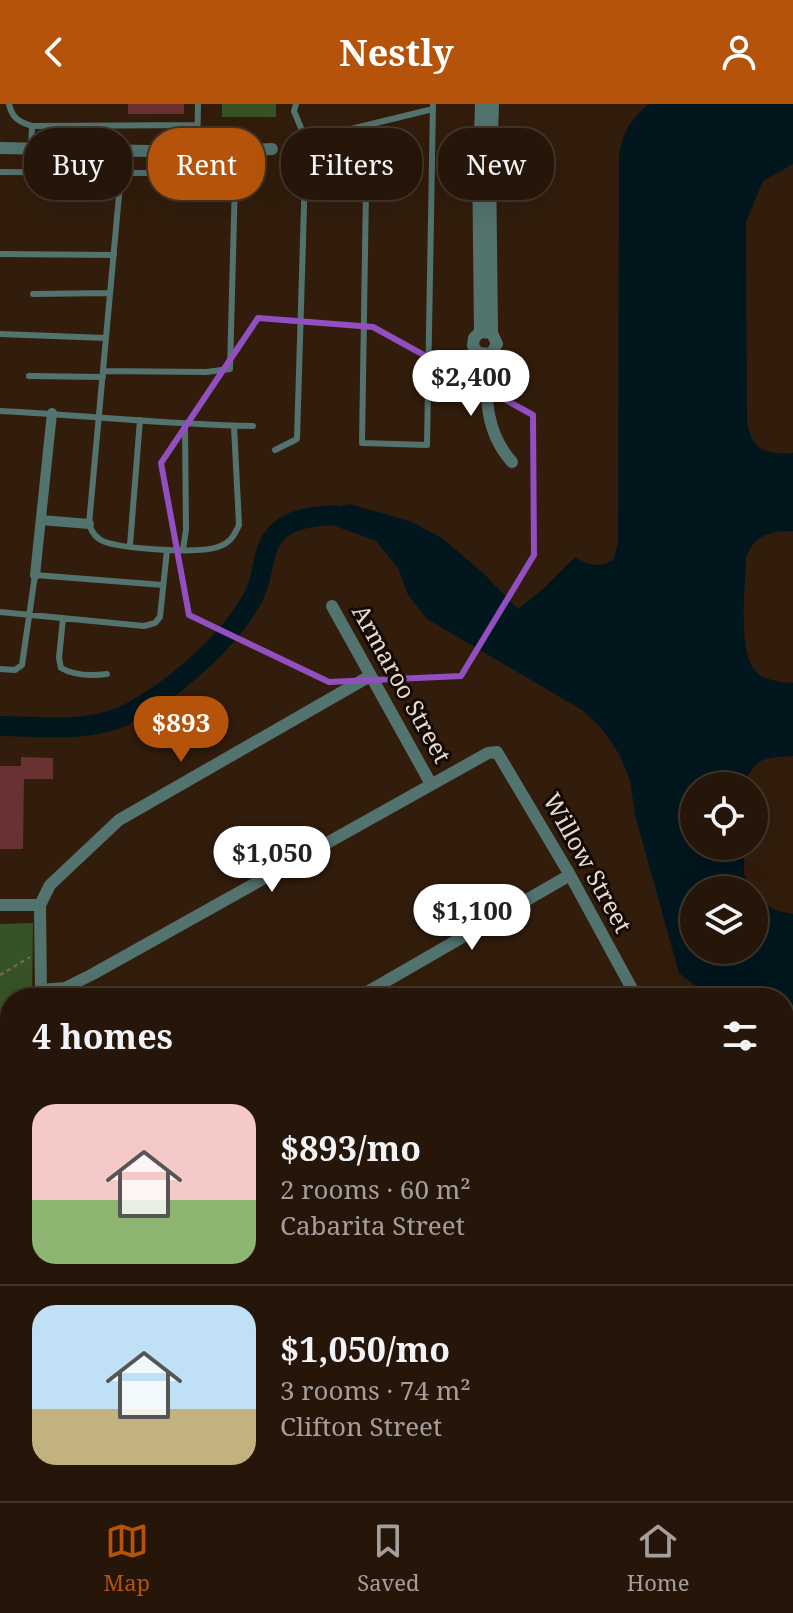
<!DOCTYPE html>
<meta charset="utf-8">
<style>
body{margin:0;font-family:"Noto Serif",serif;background:#2e1f12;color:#f1f3f6;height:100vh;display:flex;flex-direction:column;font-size:30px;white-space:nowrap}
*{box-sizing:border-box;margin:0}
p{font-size:26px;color:#a49f9c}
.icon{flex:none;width:44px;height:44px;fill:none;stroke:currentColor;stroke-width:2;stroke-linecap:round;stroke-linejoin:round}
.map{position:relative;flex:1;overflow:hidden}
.panel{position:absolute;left:0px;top:884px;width:794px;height:514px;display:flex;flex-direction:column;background:#261609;border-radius:32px 32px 0 0;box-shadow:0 8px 32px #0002,0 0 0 2px #42352a}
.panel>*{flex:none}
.guide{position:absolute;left:24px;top:24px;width:746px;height:72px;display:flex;gap:16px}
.controls{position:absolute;left:680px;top:668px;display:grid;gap:16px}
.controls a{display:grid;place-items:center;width:88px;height:88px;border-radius:50%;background:#261609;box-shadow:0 8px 32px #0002,0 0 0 2px #42352a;font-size:40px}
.price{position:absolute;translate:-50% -68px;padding:0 18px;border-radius:28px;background:#fff;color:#222;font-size:26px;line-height:52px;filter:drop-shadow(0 2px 4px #0008)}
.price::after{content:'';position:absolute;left:50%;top:48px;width:24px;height:18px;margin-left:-12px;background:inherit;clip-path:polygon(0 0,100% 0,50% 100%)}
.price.selected{background:#b45309;color:#fff}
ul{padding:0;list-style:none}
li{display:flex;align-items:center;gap:24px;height:200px;padding:0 32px}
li+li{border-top:2px solid #42352a}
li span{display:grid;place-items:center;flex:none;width:224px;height:160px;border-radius:24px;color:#555}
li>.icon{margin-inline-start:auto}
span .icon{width:96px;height:96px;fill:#fffc;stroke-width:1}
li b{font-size:34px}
h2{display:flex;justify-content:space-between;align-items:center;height:96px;padding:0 32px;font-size:34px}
.tag{padding:0 28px;border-radius:32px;background:#261609;box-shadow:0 8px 32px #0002,0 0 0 2px #42352a;font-size:28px;line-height:72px}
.tag.selected{background:#b45309;color:#fff}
header{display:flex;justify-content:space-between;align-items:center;height:104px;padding:0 32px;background:#b45309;color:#fff;font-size:36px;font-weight:700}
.dock{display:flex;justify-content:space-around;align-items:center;height:112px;border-top:2px solid #42352a;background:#261609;font-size:22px;color:#a49f9c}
.dock a{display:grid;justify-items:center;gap:4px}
.dock .selected{color:#b45309}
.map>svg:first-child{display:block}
.green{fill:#375325}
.water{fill:#02161e}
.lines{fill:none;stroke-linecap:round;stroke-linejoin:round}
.river{stroke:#02161e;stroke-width:20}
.building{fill:#693132}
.path{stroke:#7d6b5c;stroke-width:2;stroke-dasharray:4 4;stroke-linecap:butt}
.service{stroke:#53736f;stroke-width:6}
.pedestrian{stroke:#53736f;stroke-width:10}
.minor{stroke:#53736f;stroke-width:12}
.secondary{stroke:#6da19b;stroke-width:16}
.trunk{stroke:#8ad4cc;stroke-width:22}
.marked{fill:none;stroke:#914fc2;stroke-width:6;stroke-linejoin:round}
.labels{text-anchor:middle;stroke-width:6;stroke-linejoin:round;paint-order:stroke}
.street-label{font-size:24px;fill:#e8d9ce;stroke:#130a04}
</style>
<header><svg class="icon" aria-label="back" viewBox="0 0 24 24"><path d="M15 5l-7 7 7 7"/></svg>Nestly<svg class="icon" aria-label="person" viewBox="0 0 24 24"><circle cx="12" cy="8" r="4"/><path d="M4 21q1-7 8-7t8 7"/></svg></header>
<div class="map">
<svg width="793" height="1397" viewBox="0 0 793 1397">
<rect width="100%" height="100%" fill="#321d0c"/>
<path class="green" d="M222 0H276V13H222Z
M33 819 32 894H10V1206L0 1144V820Z"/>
<path class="water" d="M649 0H793V60L763 77 746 118 747 318C752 347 766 350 793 349V427C770 427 754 431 746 454 746 482 735 556 761 572 770 577 783 578 793 579V652C764 654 755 653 743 682H694V742H744V770L749 786H694V846H754V795L778 807 793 810V919H784V894C737 894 717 901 679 869L635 711 630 676 619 650 602 625 582 606 427 515 408 491 398 464 376 437 308 412 349 400 410 417 442 434 483 469 518 505 543 485 575 453C590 462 598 464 613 456L618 440 619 51C623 27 630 16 649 0Z
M793 1210V1397H710L712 1388H784V1219Z"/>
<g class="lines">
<path class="river" d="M0 622C39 622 79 628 116 615 162 598 240 530 257 484 264 467 262 448 274 432 288 414 315 412 335 411"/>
</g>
<path class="building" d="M128 0H184V10H128Z
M21 653 53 654V675H24L23 745H0V662H21Z
M476 1388H622V1397H475Z"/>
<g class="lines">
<path class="path" d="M0 871 30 853
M0 973 10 989
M0 1122 10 1163"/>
<path class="service" d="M9 0C12 14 19 18 32 22L197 21
M296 0 294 7 306 36 433 5
M367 21 362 339 427 341 433 0
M31 45 32 22
M197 48 198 0
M0 68 121 69
M0 150 114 151
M33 190 110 189
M0 230 106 234
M103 267 206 268 230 265 235 75 227 69H121L89 420C92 429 96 435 105 438 127 445 197 450 218 443 230 439 234 432 239 421L234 322
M29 272 103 273
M0 307C85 311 169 321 253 322
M275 346 297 335 306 36
M130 441 140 316
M183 445 186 426 185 322
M0 508 144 522 155 519 160 513 167 446
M63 514 59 554 61 564C75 572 91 572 107 570
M0 565 15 566 22 561 35 471 163 481"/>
<path class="pedestrian" d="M41 416 89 420
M35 471 52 309"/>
<path class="minor" d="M480 29 481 0
M492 30 480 29 474 35 473 43 478 50 490 52 496 46 497 37 492 30 493 0
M0 44 197 48 272 45
M478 50 480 228
M490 52 492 229 497 240 491 250 478 249 473 242 474 234 480 228 492 229
M486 251C486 290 484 327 512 358
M332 502 431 680
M0 801H40
M41 886 65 884 93 870 488 649 497 648 570 771 637 894
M41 891 40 801 50 781 119 716 370 572
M357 894 570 771
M664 894 668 892 676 894
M784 969 793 962
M784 1054 793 1065
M693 1388V1397
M459 1397V1388"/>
<path class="secondary" d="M784 1122 793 1115
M316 1397 332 1388"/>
<path class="trunk" d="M0 1195 10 1247
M0 1293 10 1360
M13 1388 14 1397
M30 1388 31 1397"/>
</g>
<path class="marked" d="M258 214 373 223 533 311 534 451 461 572 329 578 189 511 161 359Z"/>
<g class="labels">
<g class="street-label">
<text transform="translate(401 580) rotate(61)" y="8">Armaroo Street</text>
<text transform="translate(587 759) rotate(61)" y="8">Willow Street</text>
</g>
</g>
</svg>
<div class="controls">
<a><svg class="icon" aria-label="locate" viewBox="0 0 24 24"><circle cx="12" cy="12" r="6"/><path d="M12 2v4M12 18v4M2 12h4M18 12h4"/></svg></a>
<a><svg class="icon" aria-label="layers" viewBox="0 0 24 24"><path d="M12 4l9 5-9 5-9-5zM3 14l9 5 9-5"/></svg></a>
</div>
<b class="price" style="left:471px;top:314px">$2,400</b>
<b class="price selected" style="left:181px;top:660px">$893</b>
<b class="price" style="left:272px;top:790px">$1,050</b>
<b class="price" style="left:472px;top:848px">$1,100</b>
<div class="guide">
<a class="tag">Buy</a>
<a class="tag selected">Rent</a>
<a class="tag">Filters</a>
<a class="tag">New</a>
</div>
<section class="panel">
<h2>4 homes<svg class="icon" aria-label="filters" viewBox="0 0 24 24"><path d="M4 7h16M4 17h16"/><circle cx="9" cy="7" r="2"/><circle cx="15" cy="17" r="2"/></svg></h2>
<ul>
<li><span style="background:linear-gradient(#f6c9c9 60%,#8fb573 0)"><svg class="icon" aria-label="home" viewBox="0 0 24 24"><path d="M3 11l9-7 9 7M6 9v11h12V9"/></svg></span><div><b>$893/mo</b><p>2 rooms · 60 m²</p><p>Cabarita Street</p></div></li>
<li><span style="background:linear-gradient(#bfe0f5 65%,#c2b280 0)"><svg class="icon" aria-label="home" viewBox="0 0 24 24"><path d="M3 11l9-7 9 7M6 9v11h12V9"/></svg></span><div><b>$1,050/mo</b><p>3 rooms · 74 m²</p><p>Clifton Street</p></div></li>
</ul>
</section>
</div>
<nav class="dock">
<a class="selected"><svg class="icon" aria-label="map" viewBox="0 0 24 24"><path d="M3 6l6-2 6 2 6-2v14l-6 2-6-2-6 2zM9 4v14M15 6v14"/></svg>Map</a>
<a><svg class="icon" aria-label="saved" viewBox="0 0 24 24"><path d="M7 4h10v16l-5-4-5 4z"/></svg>Saved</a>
<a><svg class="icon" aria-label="home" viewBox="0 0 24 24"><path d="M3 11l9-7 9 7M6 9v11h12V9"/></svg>Home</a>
</nav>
